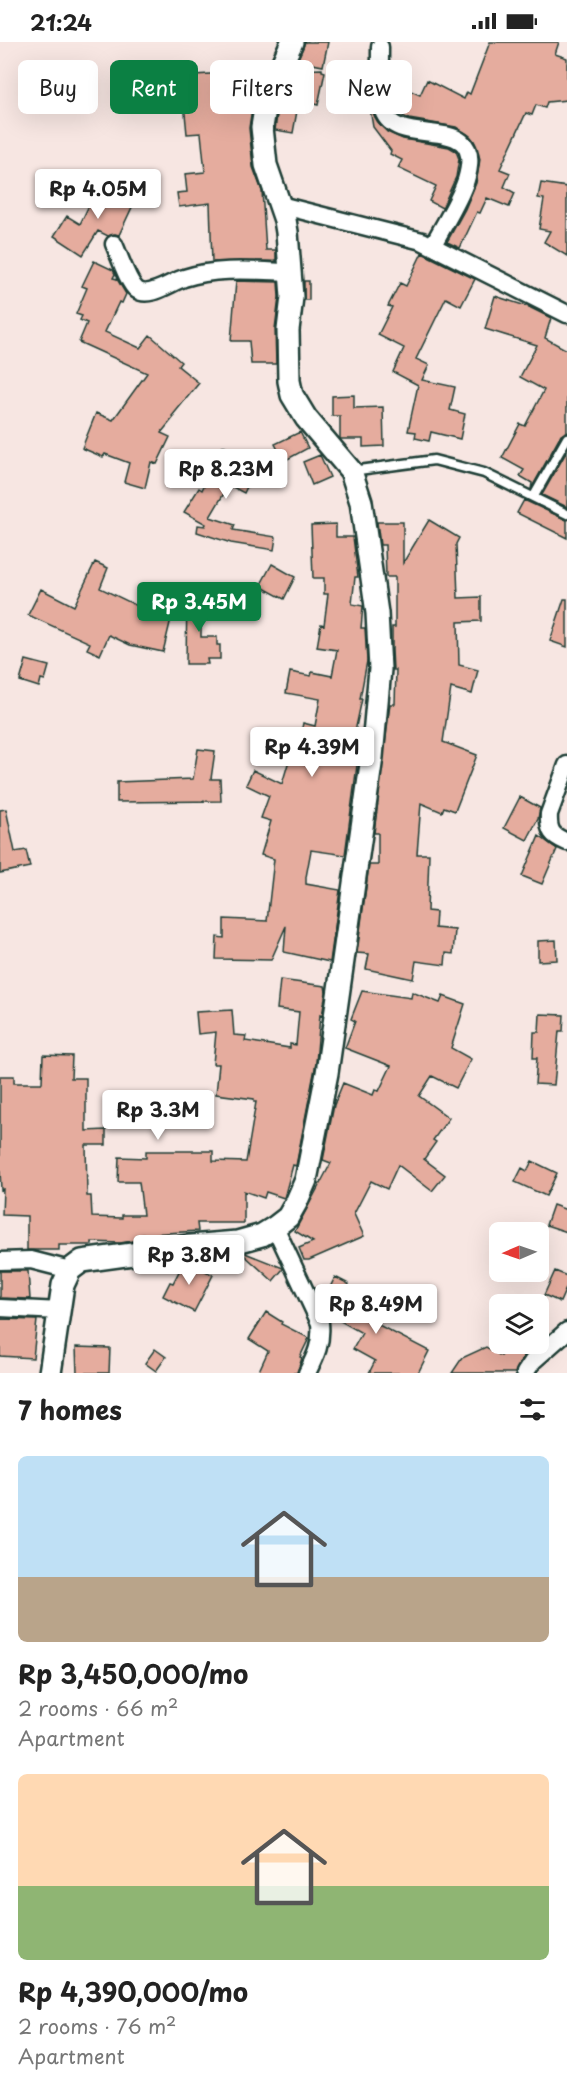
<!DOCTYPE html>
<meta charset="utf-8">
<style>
body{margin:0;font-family:"Playpen Sans",sans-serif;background:#f2f2f2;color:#222;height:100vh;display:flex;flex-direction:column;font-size:22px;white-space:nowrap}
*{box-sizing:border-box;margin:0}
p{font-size:20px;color:#767676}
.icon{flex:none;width:33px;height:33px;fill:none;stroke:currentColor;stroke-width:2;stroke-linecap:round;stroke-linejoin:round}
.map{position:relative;height:1331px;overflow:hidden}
.details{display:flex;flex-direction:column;background:#fff;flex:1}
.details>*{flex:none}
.guide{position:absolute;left:18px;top:18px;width:531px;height:54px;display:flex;gap:12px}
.needle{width:39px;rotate:268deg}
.tools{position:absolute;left:489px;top:1180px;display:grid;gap:12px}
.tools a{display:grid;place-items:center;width:60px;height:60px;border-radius:9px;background:#fff;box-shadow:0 6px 24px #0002;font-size:30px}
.price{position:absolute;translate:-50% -51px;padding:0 14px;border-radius:6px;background:#fff;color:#222;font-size:20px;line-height:39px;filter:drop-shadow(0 2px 3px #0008)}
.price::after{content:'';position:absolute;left:50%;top:36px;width:18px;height:14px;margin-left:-9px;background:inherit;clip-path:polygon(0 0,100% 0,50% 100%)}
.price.selected{background:#0b8043;color:#fff}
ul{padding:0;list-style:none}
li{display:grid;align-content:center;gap:12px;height:318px;padding:0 18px}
li span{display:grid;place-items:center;height:186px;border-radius:9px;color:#555}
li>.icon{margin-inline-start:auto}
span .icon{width:108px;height:108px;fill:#fffc;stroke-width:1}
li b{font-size:26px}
h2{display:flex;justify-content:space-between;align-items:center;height:72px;padding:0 18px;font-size:26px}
.chip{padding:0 21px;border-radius:9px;background:#fff;box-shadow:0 6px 24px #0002;font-size:21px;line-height:54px}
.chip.selected{background:#0b8043;color:#fff}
.status{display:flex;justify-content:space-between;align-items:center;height:42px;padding:0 30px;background:#fff;direction:ltr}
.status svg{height:16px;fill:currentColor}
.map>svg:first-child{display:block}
.building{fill:#e5ac9e;stroke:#1f3d34;stroke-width:1.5}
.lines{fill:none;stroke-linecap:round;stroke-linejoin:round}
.service-casing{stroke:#1f3d34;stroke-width:13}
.minor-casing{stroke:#1f3d34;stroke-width:21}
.tertiary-casing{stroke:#1f3d34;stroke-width:26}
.service{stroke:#fff;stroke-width:8}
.minor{stroke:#fff;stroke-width:16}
.tertiary{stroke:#fff;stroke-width:21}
</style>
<div class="status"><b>21:24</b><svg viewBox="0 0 49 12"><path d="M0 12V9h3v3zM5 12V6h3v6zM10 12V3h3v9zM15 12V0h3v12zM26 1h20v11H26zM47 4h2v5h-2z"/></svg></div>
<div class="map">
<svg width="567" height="1331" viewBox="0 0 567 1331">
<rect width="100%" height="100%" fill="#f7e6e2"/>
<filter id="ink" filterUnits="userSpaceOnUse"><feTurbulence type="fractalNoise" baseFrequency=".0167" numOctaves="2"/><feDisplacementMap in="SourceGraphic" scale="12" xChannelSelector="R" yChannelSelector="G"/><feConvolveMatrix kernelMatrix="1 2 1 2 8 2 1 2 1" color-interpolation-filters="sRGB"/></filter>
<g filter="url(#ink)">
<path class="building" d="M305 0H328L323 24 297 19Z
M490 0H559L555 12 567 16V58L547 60 545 66 536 63 532 73 526 71 500 127 510 131 504 145 515 151 509 165 487 156 480 171 477 170 460 206 447 200 465 167 476 141 480 117 474 99 470 94 456 85 409 77 399 72 392 63 397 62 404 46 420 53 427 38 464 57 467 50 470 52Z
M322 27V29L325 30 318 63 299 58 293 91 275 88 279 59 293 28Z
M265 29 254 53 249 86 253 125 262 149 266 208H276V219L212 220 210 161 179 165 177 151 187 150 185 132 205 130 201 91 187 92 184 61 172 62 159 35Z
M370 67H372L375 75 387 90 403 97 449 105 456 109 459 117 456 135 442 166 429 159 436 144 398 126 402 118 390 112 391 109 373 85Z
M126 141 140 148 119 193 115 192 108 194 98 189 83 213 54 194 67 174 80 182 95 151 116 161Z
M541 141 567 145V214L544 200 550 189 539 187 544 157 538 156Z
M422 211 475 237 461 264 446 256 416 317 429 323 422 338 455 345 450 368 465 372 460 397 431 390 429 399 415 396 416 390 408 389 418 343 393 330 404 306 378 293 392 265 388 264 400 241 406 244Z
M94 219 113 228 115 232 113 236 117 237 126 252 122 261 119 260 105 290 140 306 150 293 181 320 178 324 199 341 172 374 174 375 161 391 170 395 157 422 151 420 145 446 124 440 129 421 105 412 103 415 82 406 96 371 113 378 147 331 79 300 87 281 80 278 82 274 76 272 87 246 82 244Z
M236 239 278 240 279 255 275 287 276 322H251L249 299H231Z
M304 239H309V258H304Z
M495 254 529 265 551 276 545 296 567 308V390L561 393 531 447 532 441 520 434 524 428 502 416 520 382 525 384 544 348 520 335 537 303 485 287Z
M354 353V366L383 365 384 404 363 405V397H340V374H332V354Z
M300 390 308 406 284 419 275 402Z
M223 404 258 422 244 451 229 443 210 475 235 483 233 488 276 495 274 508 231 501 197 490 198 483 205 484 206 482 184 470 199 446 202 448Z
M567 409V465L542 453Z
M320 413 330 435 312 443 303 420Z
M524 458 567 478V496L517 471Z
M429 478 459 496 456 502 458 556 481 555V579L458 580 459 623 478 628 472 652 451 646 443 700 477 713 455 769 444 765 442 770 421 761 417 812H429L427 869 436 870 435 886 455 888 453 912 446 911 445 923 416 919 413 937 366 927 369 912 357 911 369 823H378V791H374L390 662H395L396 628H393L392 608V585H395V535H386L385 503H380L377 480H403V521Z
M336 482V495H353L358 535H355L352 562 363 564 361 586H365L367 619 360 657H362L353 699 360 701 345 813 311 808 306 835V842L340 848 330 920 284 910 286 884 271 918 216 917 217 895 224 896V877L267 879 274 817 261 813 271 779 261 776 269 754 246 743 253 728 282 742 290 715 296 717 303 681 315 684 320 657 286 651 290 630 311 634 312 630 332 634 337 608 317 605 321 582 324 583 328 552H324V536H313L311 483Z
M95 520 108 526 100 546 156 573 160 553 176 556 163 610 130 603 109 593 100 613 87 607 90 601 28 573 41 547 74 564Z
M272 522 295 535 284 557 260 544Z
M187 550H206V567H201V595H217V603H220V617H207L208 622H186Z
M564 557H567V605L550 599Z
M26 618 49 624 45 638 41 637 39 645 20 639Z
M198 707 215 709 211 737H220L221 759 117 760V740L193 737Z
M520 755 540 766 538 777 527 798 504 786Z
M6 767 15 810 26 808 30 825 0 831V768Z
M539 794 557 807 542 842 522 834Z
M556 898 557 918 538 919V899Z
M280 938 325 944 326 950 322 974 320 973 316 1021 296 1124 293 1123 284 1156 266 1150 264 1156 244 1149V1181H197L198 1189 136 1193 145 1197 120 1201 92 1200V1203H59V1208H27V1174L2 1173 3 1147 1 1148 0 1128V1034H14V1041H42L43 1013 72 1014 71 1036H86V1089L106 1088V1103H86L87 1154H91L92 1175 122 1176V1173H143L139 1140H118L119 1115 146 1116V1109H213V1119L246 1120 256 1060H254V1057L216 1052 219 1022H213L216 990 198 992 196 970 232 968 234 993 246 994 245 999 290 1006V1002L296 1003 299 970 277 967Z
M362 949 411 956 412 950 440 961 443 954 465 962 451 1006 471 1017 456 1046 432 1034 419 1054 449 1076 433 1098 436 1100 424 1117 445 1133 432 1149 398 1123 387 1147 371 1139 354 1172 364 1194 309 1218H304L299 1206 313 1200 295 1189 331 1121 323 1118 334 1063 343 1041 373 1053 375 1048 379 1049 391 1024 345 1006 355 979 351 977Z
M540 972 564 973 563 989H559L554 1043 535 1042 537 1016H533L534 990H539Z
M532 1119 557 1131 546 1154 515 1140 522 1126 527 1129Z
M553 1163 567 1168V1190L546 1183Z
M245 1211 283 1226V1227L273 1239 243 1212Z
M185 1218 213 1233 194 1270 163 1254 170 1240 173 1241Z
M0 1229H28L30 1257 0 1256Z
M555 1229 567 1234V1244L560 1260 544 1253Z
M335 1235 349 1242 346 1249 372 1263 365 1276 429 1309 418 1331H369L375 1319 353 1307 362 1291 335 1276 341 1264 325 1256Z
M266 1270 282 1280 281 1282 309 1296 300 1315 302 1316 297 1331H258L268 1309 249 1297Z
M0 1277 37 1278 33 1316 0 1314Z
M512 1302H536L524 1313 515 1331H452L462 1316 486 1305 501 1314Z
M76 1305 110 1306 109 1331H77Z
M155 1307 166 1315 156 1329 145 1321Z"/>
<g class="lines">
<defs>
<path id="service" d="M351 429 434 418 484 431 567 472
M534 454 567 396"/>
<path id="minor" d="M380 5C380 20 379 57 383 69 398 110 488 66 466 138 459 160 444 182 433 203
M280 163 422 199 567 272
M114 202C119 213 128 241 137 248 149 257 171 240 184 236 217 225 256 229 290 230
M567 723 549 772C548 789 552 794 567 800
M275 1185 320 1281C322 1301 316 1313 307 1331
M0 1219 31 1218 70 1228
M0 1266 60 1269
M525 1331 533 1319 567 1289"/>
<path id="tertiary" d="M50 1331 63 1243 70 1228 82 1219 190 1204 237 1200 262 1193 275 1185 288 1175 296 1161 306 1138 327 1031 372 715 380 627 377 571 361 460 351 429 306 376 292 353 289 339 288 288 292 255 287 190 285 178 266 123 262 85 267 55 292 0"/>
</defs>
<use href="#service" class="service-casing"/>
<use href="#minor" class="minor-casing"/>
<use href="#tertiary" class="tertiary-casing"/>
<use href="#service" class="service"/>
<use href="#minor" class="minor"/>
<use href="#tertiary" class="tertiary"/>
</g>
</g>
</svg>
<div class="tools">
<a><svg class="needle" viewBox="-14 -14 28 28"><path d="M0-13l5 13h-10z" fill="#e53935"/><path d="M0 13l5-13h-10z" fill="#767676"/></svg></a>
<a><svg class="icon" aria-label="layers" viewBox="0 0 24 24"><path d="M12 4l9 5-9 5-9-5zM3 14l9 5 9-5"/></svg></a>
</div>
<b class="price" style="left:98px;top:178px">Rp 4.05M</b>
<b class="price" style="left:226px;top:458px">Rp 8.23M</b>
<b class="price selected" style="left:199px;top:591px">Rp 3.45M</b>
<b class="price" style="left:312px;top:736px">Rp 4.39M</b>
<b class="price" style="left:158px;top:1099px">Rp 3.3M</b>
<b class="price" style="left:189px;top:1244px">Rp 3.8M</b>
<b class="price" style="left:376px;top:1293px">Rp 8.49M</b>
<div class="guide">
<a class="chip">Buy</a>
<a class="chip selected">Rent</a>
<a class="chip">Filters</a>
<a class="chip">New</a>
</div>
</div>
<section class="details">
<h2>7 homes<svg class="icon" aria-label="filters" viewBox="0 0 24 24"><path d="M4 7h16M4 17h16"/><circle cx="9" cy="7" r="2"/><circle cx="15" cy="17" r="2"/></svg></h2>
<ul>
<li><span style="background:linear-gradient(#bfe0f5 65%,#b9a48a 0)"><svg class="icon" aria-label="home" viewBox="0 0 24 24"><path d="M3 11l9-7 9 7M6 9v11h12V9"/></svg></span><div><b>Rp 3,450,000/mo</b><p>2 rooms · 66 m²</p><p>Apartment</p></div></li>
<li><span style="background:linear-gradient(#ffd9b3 60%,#8fb573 0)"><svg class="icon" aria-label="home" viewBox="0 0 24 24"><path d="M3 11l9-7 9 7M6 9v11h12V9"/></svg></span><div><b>Rp 4,390,000/mo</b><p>2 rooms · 76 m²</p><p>Apartment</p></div></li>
</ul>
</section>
